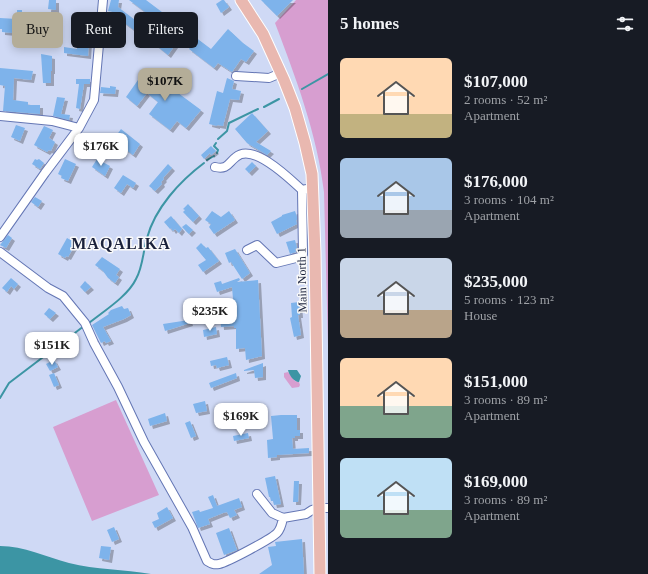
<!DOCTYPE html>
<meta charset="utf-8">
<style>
body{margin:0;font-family:"Times New Roman",serif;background:#20242c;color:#f1f3f6;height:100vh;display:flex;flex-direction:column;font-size:15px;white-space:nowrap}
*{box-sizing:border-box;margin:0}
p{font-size:13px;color:#9ea1a6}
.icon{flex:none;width:22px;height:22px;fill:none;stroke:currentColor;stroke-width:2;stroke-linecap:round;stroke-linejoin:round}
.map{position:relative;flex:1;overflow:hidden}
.sheet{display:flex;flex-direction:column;background:#171b24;width:320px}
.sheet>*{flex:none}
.banner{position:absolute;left:12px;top:12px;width:256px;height:36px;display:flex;gap:8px}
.price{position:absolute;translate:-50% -34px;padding:0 9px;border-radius:8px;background:#fff;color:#222;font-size:13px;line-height:26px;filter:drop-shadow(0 1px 2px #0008)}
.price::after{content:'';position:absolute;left:50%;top:24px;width:12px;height:9px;margin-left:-6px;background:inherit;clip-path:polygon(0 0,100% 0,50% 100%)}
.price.selected{background:#b4ad98;color:#111}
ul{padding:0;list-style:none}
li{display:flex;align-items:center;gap:12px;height:100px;padding:0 12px}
li span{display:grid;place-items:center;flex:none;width:112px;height:80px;border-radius:6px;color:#555}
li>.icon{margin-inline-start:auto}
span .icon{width:48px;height:48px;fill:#fffc;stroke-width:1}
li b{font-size:17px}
h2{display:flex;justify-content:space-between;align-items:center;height:48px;padding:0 12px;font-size:17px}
.tag{padding:0 14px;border-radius:6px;background:#171b24;box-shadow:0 2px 10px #0003;font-size:14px;line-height:36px}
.tag.selected{background:#b4ad98;color:#111}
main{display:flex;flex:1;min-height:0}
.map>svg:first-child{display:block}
.green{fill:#d79ed0}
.water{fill:#3c95a4}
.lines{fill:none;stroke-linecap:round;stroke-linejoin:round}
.stream{stroke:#3c95a4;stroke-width:2}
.building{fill:#7eb3eb;filter:url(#shadow)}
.minor-casing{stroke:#6476b4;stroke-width:10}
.major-casing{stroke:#fff;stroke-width:13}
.minor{stroke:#fff;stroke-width:8}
.major{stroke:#e9b8b0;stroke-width:11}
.labels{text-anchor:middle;stroke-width:3;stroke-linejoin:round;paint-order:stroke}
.street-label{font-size:12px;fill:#1a213b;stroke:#fafafa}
.district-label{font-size:16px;font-weight:bold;letter-spacing:1px;fill:#1a213b;stroke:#fafafa}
</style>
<main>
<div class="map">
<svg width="328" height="574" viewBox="0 0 328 574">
<defs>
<filter id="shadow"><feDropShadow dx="3" dy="3" stdDeviation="0" flood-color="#0004"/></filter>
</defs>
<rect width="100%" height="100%" fill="#cfd9f5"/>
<path class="green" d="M296 0H328V346L324 192C317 134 296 78 275 23Z
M288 372 295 381 299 382 300 385 299 387 292 388 284 377V373Z
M116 400 159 495 92 521 53 427Z"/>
<path class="water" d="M290 370H297L301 376 299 382C294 382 289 375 288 370Z
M0 546C24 546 46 557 69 563 96 570 124 569 151 574H0Z"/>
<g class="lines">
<path class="stream" d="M302 89 328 74
M264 107 279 99
M218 139 227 131 229 123 258 109
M216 143 214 146 218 150 217 153
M207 160 214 156
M89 323C104 311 128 296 136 279 143 267 143 251 147 238 155 208 180 181 204 163
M0 398 9 383 84 326"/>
</g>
<path class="building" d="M49 0H56V10L48 9Z
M111 0H119L118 7 139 23 134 30 115 16 118 13 108 11Z
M129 0H146L211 49 228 29 243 43 254 51 246 62 241 59 232 72 218 63 214 68 189 49 191 46 180 38 168 55 152 42 164 26Z
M222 0H224L229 7 221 13 216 4Z
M261 0H293L277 16Z
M17 10H22V17L26 18 25 34 2 32V29H0V18L17 19Z
M47 20 59 22 57 30 53 29 51 36 44 34Z
M80 20 89 21 88 26H90L88 56 64 53V47L77 49Z
M41 54 52 56V71H51V83H43Z
M0 68 33 71 31 80 14 78 13 100 28 102V105H40V114L3 111 5 86 0 85Z
M151 73 201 110 186 128 177 121 170 130 149 114 158 102 147 93 137 106 126 97 138 80 143 83Z
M227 78 234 81 232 89 241 91 239 100 230 99 223 126 217 125V126L209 124 217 91 223 93Z
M76 79H90V84H84L80 109 76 108 79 84H76Z
M110 86 116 87 115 94 100 93 101 87 110 88Z
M57 97 65 98 61 114 70 115 69 120 53 116Z
M252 113 268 131 256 142 271 151 267 155 247 143 235 129Z
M16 125 25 128 20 141 11 137Z
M44 126 53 130 49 138 55 142 51 151 49 150 47 152 34 145Z
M121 129 140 144 133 155 118 144 110 154 106 150Z
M93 140 103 147 95 157 87 151 90 148 88 146Z
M211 146 216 151 211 155 210 153 204 159 201 155Z
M35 159 37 160 39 159 44 163 40 169 32 164Z
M65 159 76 164 68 181 61 178 62 176 58 174Z
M97 159 110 166 105 176 92 167Z
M252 162 256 166 249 173 245 169Z
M168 164 172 168 163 178 164 179 161 182 162 184 155 191 149 186Z
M123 175 136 183 133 188 127 184 121 193 114 188Z
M35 197 42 201 38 207 31 202Z
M188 204 199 216 193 222 183 212 185 210 183 209Z
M212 211 221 217 229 211 235 220 214 234 209 227 211 224 205 220Z
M295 211 297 217V220H296L297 224 277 234 271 222 282 216V215Z
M171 216 182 229 179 233 175 229 173 231 171 228 170 229 164 222Z
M186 224 193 230 189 234 182 227Z
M8 235 12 238 6 248 0 245Z
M67 238 76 243 68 257 66 256 65 258 58 254Z
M295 240 297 248 295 249 296 252 290 254 286 242Z
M201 243 206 248 208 247 219 261 203 272 198 265 206 260 196 248Z
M235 249 250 273 242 279 231 262 229 263 225 253Z
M102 257 120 269 116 275 119 277 115 283 108 278 103 271 95 265Z
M11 278 18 284 14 289 11 286 7 292 2 288Z
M239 278 240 280 237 282 258 280 262 356 246 360 245 348 236 349V328H234V326L221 327 219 301 233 299 232 287 217 292 214 283 221 281 222 284Z
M85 281 91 287 85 292 80 287Z
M203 302H209L214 316 197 321 193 310 204 306Z
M299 302 300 315H298L301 335 294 337 290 318 292 317 291 303Z
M122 306 124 309 128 308 131 315 124 319 103 327 111 341 106 343 105 341 101 343 92 325 109 314 108 313 111 310Z
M49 308 56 313 50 319 44 314Z
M189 320 190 323 165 331 163 324Z
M216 327 217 334 204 337 203 330Z
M227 357 229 365 217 368 216 365 211 366 210 361Z
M54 360 58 367 50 371 46 364Z
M263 363V377L255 378 254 370 244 371V370Z
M54 373 59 385 54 387 49 375Z
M236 373 237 378 211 388 209 383Z
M205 401 207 411 196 413 193 404Z
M165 413 167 421 150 426 148 419Z
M281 415H297V430H300V436H295V438H292L293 449 309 448V453L277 455V457L268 458 267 440 273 439 271 416Z
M190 421 196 436 191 438 185 423Z
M248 433 249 438 234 441 233 436Z
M275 476 281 504 274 505 273 501H271L270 497H269L265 478Z
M294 481H299L298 502H293Z
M213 495 217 506 239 498 242 507 234 510 237 515 230 518 227 512 223 513 208 519 210 524 198 528 192 512 199 510 200 512 213 508 208 497Z
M167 507 173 518 155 528 152 522 159 519 157 513Z
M114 527 119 539 112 542 107 530Z
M229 528 237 550 224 555 216 533Z
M302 539 304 574H259L272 565 268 547 276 546 275 542Z
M101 546 111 547 109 560 99 558Z"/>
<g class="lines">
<defs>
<path id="minor" d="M236 76 269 78 281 73
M0 116 52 121 79 128 45 173 0 237
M79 128 94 100 103 0
M215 167C228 170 228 163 236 157 253 142 290 179 302 190L307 189
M247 250 257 245 276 263 300 257 303 254 302 190
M0 252 48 288 63 296 85 323 94 343 118 387 144 442 192 527 207 561C212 564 214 565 219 564 228 562 271 539 277 533 281 529 282 523 283 518L306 514 312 510 318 508H328
M257 494 272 513 283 518"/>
<path id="major" d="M241 0 263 34 284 80 295 108 305 143 312 174 315 253 320 574"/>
</defs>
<use href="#minor" class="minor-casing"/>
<use href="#major" class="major-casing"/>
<use href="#minor" class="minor"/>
<use href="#major" class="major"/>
</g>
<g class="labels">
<g class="street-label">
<text transform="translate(302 280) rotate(-91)" y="4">Main North 1</text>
</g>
<g class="district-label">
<text x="121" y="249">MAQALIKA</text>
</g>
</g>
</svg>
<b class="price selected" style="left:165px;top:102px">$107K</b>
<b class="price" style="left:101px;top:167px">$176K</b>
<b class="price" style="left:210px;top:332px">$235K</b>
<b class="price" style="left:52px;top:366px">$151K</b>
<b class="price" style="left:241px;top:437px">$169K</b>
<div class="banner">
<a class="tag selected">Buy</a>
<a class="tag">Rent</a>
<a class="tag">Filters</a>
</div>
</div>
<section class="sheet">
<h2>5 homes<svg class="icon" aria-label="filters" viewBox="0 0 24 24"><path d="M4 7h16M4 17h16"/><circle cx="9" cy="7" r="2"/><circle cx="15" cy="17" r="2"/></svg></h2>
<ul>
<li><span style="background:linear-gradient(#ffd9b3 70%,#c2b280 0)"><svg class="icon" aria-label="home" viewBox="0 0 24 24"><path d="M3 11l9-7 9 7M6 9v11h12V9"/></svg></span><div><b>$107,000</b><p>2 rooms · 52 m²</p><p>Apartment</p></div></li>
<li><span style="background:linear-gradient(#a9c7e8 65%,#9aa5b1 0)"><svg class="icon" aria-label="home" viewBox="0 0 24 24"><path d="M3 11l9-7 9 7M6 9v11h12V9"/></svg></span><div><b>$176,000</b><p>3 rooms · 104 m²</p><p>Apartment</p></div></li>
<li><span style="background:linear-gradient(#c9d6e8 65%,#b9a48a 0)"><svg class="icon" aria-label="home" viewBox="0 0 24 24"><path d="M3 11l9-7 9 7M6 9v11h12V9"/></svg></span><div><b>$235,000</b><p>5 rooms · 123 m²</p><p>House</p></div></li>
<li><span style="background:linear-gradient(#ffd9b3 60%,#7fa58c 0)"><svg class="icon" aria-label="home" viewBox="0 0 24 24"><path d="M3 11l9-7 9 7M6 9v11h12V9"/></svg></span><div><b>$151,000</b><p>3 rooms · 89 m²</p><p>Apartment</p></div></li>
<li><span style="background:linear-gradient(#bfe0f5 65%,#7fa58c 0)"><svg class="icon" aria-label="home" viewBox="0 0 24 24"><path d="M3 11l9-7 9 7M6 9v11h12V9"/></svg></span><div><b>$169,000</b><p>3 rooms · 89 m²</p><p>Apartment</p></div></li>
</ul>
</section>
</main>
